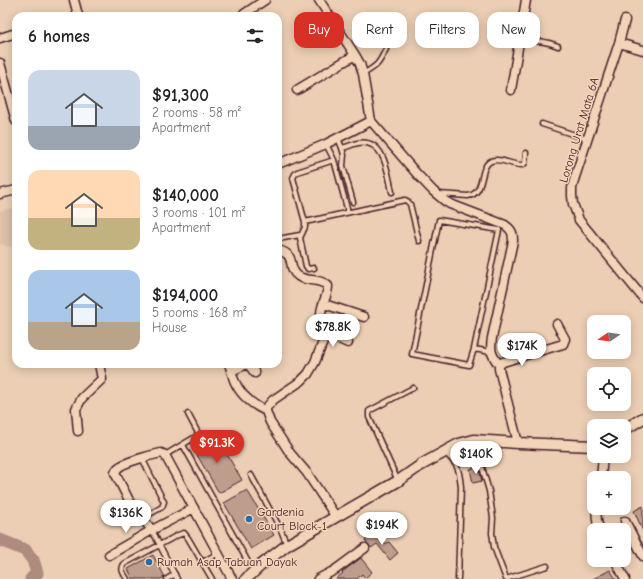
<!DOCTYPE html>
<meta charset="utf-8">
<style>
body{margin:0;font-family:"Comic Neue",sans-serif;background:#f6f6f6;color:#202124;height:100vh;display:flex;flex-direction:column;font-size:15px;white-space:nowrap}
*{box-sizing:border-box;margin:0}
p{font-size:13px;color:#757577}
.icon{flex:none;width:22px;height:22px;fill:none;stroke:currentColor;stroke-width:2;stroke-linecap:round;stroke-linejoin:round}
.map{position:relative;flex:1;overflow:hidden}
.details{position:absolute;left:12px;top:12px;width:270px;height:356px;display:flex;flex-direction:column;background:#fff;border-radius:12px;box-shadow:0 2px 10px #0003}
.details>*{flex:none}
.hud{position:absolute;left:294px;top:12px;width:289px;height:36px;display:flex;gap:8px}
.needle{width:26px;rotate:257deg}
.tools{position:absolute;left:587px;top:315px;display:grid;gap:8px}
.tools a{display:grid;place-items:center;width:44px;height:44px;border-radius:8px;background:#fff;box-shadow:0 2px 10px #0003;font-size:20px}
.price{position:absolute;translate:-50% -34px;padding:0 9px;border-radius:14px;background:#fff;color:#222;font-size:13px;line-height:26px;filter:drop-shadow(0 1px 2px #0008)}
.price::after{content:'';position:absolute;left:50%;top:24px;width:12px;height:9px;margin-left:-6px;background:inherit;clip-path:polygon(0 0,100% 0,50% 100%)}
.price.current{background:#d93025;color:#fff}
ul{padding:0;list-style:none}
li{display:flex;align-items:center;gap:12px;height:100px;padding:0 16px}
li span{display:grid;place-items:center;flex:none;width:112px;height:80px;border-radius:12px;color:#555}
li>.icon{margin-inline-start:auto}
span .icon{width:48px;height:48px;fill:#fffc;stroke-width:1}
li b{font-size:17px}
h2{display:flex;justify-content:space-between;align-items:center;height:48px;padding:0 16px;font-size:17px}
.chip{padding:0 14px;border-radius:12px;background:#fff;box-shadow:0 2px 10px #0003;font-size:14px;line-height:36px}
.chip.current{background:#d93025;color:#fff}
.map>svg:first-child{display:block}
.built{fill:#debfa8}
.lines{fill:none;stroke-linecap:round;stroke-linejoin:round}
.river{stroke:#ae8a7f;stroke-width:13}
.building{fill:#be9d8d;stroke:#4a1f2b}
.service-casing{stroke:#4a1f2b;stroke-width:7}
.minor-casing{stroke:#4a1f2b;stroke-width:11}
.tertiary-casing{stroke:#4a1f2b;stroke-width:13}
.service{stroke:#f2d5b9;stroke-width:4}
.minor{stroke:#f2d5b9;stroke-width:8}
.tertiary{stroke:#f2d5b9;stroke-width:10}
.poi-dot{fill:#1f6fb2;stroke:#f2d5b9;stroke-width:1.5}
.labels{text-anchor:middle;stroke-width:3;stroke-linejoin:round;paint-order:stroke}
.street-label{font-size:12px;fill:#4a1f2b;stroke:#f2d5b9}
.poi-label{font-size:12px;fill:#4a1f2b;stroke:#f2d5b9;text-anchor:start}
</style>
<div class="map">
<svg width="643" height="579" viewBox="0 0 643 579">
<rect width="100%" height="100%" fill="#ebceb3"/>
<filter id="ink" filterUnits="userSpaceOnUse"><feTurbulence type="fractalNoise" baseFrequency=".025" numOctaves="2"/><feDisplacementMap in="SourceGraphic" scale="8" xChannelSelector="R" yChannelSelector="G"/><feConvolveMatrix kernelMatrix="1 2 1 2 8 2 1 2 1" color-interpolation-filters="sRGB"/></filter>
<g filter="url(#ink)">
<path class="built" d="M16 207V248L0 244V211Z"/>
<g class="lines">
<path class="river" d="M0 540 25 550 33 560 37 573 31 579"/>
</g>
<path class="building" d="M215 434 242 480 219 493 193 448Z
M478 467 482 481 473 483 470 469Z
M247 490 274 535 251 549 224 503Z
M643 506V531L634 511Z
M376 532 385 544 389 542 398 553 390 560 377 544 371 548 365 540Z
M153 555 165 577H164L161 579H133L128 569Z
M361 558 372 572 365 578 362 574 357 579H336L343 573 342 572Z
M610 570 616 579H593Z"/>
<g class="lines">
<defs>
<path id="service" d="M519 41C535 41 544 40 558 46
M363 74C377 66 379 64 386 49
M542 124 587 139
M338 138 342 148C347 147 353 144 358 143 385 138 388 174 392 192
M326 144 334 160 348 212
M342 148 344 155 343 166 353 202
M439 194 468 196C486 194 478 167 491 161 500 157 513 166 523 165L525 163 526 153
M305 222 405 200 407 201 410 204 419 241
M278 239 300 235
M314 268 308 269 306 266 300 238 305 227V222L293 178 295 174 297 172 334 160
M474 349 469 365 412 354 439 220 499 230 474 349 491 352
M474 440 489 491 493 518 492 533 494 547 506 579
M183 445 248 562
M445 452C458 466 459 467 461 487L458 579
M165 455 197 436 198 433 188 414
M142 458 164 502 162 507 143 518
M251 475 281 530 287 545
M398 481 369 417V411L413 388
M152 530 177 579
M203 562 218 553
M127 579C124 574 120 570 124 564L178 535 184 533 188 538 212 579
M167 579 175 574
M506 579 547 566"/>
<path id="minor" d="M74 0 78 15 76 16
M319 0 355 55 360 64 363 74 371 121 417 174 433 191 445 201 450 204 505 225C512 230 513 233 513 241L492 338C490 351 491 354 499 365
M241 16 265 0
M625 20 619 43 575 177 572 188V196L573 204 579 220 643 298
M0 38 16 33
M619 43 643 50
M0 63 16 121
M297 90 355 55
M511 90 526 0
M278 164 326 144 371 121
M0 194 16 190
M278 250C298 255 286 268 298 276 306 282 320 278 328 286 328 296 321 304 321 314 321 322 325 329 325 337L315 362 308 374 301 381 273 400 266 408V411L270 422 290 453 307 473 336 517
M324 304 364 317
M325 333 348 343
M229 364C231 369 232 374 234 380 240 395 251 404 266 411
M231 371 247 364 249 365 255 373
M78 431 76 409 82 398 102 379 99 364
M518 443 499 369V365L503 362 563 344 565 339 557 324
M601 478 603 456
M597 508C596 516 596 522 600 530
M625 521 643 556
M152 530 142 518 134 510 115 473C116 470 116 470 118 468 124 462 152 455 161 453L165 455 232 579
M109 555 152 530 194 508
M615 560 625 579
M318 579 335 570 365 548"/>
<path id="tertiary" d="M624 430 643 418
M246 579 260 566 287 545 398 481 421 465 459 444 474 440 518 443 594 446"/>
</defs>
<use href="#service" class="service-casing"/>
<use href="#minor" class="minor-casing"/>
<use href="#tertiary" class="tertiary-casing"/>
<use href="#service" class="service"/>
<use href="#minor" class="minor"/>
<use href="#tertiary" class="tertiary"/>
</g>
</g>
<g class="poi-dot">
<circle cx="249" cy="519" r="4"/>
<circle cx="149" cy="562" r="4"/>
</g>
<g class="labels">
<g class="street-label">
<text transform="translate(579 130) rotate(-73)" y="4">Lorong Urat Mata 6A</text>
</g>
<g class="poi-label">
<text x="257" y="516">Gardenia<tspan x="257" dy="14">Court Block-1</tspan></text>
<text x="157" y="566">Rumah Asap Tabuan Dayak</text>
</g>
</g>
</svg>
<div class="tools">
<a><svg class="needle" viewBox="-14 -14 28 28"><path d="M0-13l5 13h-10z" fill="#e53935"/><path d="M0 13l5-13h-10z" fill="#757577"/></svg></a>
<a><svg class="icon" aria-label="locate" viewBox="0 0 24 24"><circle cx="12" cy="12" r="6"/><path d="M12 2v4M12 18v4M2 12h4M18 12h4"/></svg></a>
<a><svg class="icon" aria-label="layers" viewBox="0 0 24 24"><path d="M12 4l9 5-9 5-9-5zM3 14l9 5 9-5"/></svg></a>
<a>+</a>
<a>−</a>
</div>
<b class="price" style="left:333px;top:348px">$78.8K</b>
<b class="price" style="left:522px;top:367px">$174K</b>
<b class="price current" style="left:217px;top:464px">$91.3K</b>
<b class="price" style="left:476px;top:475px">$140K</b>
<b class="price" style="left:126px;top:534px">$136K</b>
<b class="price" style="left:382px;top:546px">$194K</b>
<div class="hud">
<a class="chip current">Buy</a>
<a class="chip">Rent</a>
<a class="chip">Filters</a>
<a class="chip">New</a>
</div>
<section class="details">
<h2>6 homes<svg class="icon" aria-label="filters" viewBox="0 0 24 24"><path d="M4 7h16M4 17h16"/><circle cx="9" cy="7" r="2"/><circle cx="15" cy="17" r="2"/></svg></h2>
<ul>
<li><span style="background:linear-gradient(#c9d6e8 70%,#9aa5b1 0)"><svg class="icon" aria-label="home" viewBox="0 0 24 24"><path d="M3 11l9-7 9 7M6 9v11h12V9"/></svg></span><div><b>$91,300</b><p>2 rooms · 58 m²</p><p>Apartment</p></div></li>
<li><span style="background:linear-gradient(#ffd9b3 60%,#c2b280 0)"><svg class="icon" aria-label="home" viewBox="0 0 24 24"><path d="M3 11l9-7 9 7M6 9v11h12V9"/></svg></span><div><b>$140,000</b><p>3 rooms · 101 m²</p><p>Apartment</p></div></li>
<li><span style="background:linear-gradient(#a9c7e8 65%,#b9a48a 0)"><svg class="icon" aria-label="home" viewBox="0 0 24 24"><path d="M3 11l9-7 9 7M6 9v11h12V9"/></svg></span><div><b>$194,000</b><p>5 rooms · 168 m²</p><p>House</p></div></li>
</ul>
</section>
</div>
